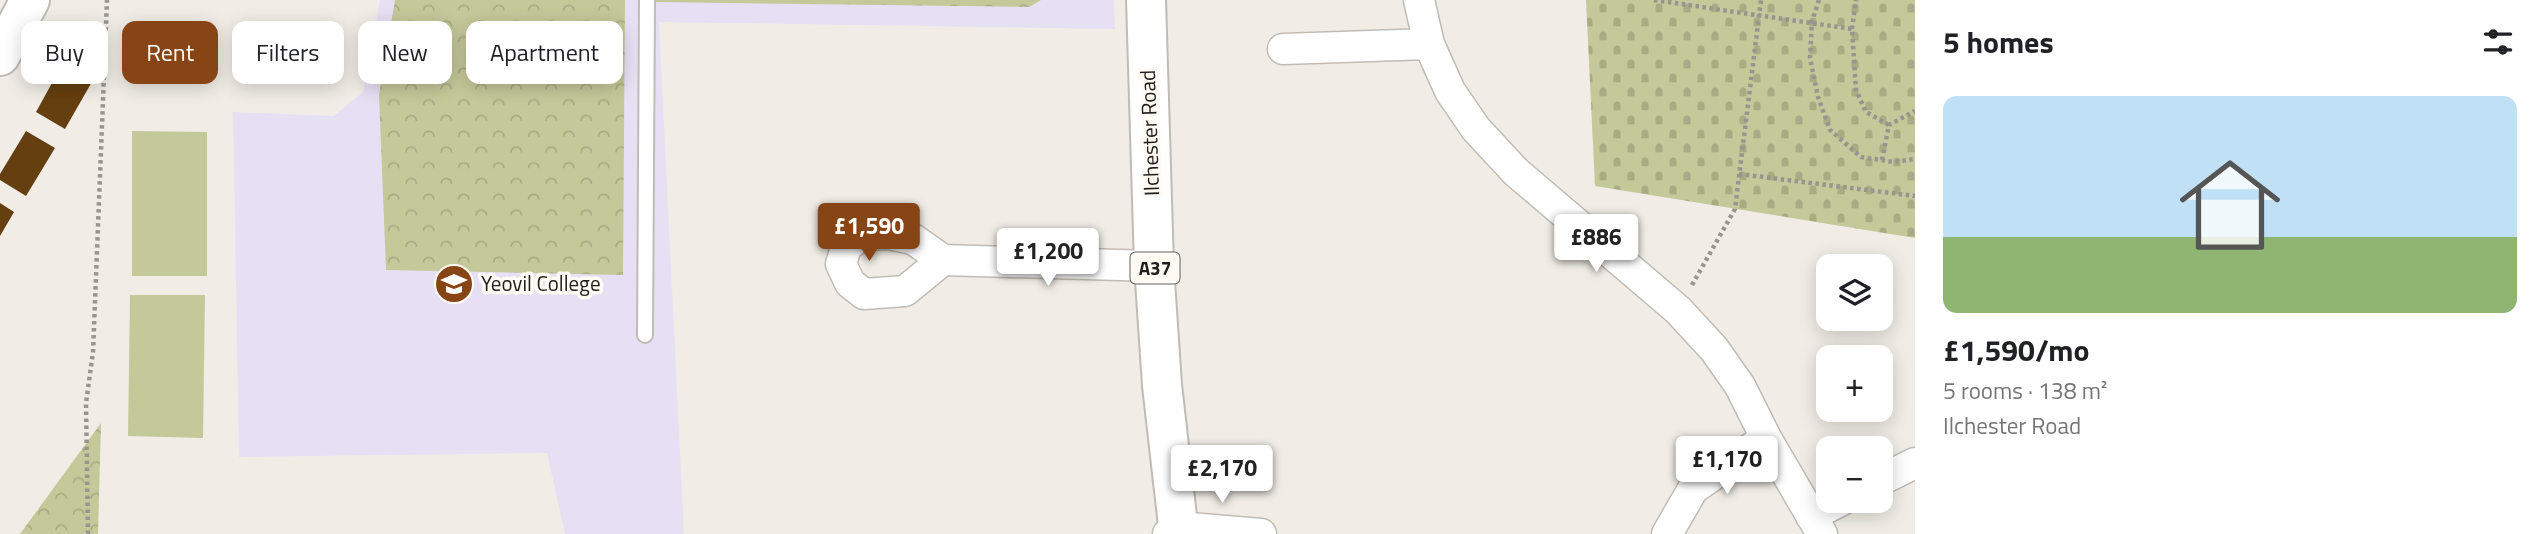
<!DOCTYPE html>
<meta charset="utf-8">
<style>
body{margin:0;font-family:"Titillium Web",sans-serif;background:#f6f6f6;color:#202124;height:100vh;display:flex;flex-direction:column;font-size:26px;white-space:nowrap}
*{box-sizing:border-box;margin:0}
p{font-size:23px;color:#757577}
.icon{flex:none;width:38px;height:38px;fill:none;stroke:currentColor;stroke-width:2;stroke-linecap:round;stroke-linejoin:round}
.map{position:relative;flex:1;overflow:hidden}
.sheet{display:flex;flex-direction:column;background:#fff;width:630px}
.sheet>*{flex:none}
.banner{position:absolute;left:21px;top:21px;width:665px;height:63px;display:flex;gap:14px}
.fabs{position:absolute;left:1816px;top:254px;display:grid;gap:14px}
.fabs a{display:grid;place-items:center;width:77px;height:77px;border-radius:14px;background:#fff;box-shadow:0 4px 18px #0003;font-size:35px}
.price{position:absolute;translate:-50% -60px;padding:0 16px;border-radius:7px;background:#fff;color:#222;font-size:23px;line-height:46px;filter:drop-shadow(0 2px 4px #0008)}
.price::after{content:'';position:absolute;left:50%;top:42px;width:21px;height:16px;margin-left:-10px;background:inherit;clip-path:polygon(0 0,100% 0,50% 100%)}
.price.on{background:#874415;color:#fff}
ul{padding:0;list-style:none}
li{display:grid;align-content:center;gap:14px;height:371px;padding:0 28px}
li span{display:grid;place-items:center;height:217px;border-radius:14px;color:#555}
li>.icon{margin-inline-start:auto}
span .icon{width:126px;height:126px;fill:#fffc;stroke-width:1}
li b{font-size:30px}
h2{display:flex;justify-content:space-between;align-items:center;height:84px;padding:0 28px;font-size:30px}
.pill{padding:0 24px;border-radius:14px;background:#fff;box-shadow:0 4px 18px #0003;font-size:24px;line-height:63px}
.pill.on{background:#874415;color:#fff}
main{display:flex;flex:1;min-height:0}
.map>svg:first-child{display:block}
.education{fill:#e7e0f5}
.grass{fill:#c5c899}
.cemetery{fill:url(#cemetery-stones)}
.park{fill:url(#park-crowns)}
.building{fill:#653f0f}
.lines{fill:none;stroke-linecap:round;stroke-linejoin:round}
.service-casing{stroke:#c0bcb5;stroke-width:18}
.minor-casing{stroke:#c0bcb5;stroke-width:33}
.primary-casing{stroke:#c0bcb5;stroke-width:42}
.trunk-casing{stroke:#c0bcb5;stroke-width:42}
.path{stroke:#989590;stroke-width:4.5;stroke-dasharray:3.5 3.5;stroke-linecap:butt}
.service{stroke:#fff;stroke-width:14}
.minor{stroke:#fff;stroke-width:30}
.primary{stroke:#fff;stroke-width:38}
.trunk{stroke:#fff;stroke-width:38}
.labels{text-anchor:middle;stroke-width:7;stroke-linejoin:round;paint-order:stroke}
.shield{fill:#fffbf4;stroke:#63605d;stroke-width:2}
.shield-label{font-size:19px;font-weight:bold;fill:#201e1c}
.street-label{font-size:21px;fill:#201e1c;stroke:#fffbf4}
.poi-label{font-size:21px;fill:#201e1c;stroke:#fffbf4;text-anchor:start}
</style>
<main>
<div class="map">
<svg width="1915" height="534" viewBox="0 0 1915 534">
<defs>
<pattern id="cemetery-stones" width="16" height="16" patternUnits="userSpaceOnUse" patternTransform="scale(1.75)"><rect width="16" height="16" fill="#c5c899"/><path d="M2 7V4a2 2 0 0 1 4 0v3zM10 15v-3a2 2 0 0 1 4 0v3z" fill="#a9ab83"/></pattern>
<pattern id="park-crowns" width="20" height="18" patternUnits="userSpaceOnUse" patternTransform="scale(1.75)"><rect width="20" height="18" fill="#c5c899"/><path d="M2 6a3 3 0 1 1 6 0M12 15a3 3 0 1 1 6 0" fill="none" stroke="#a9ab83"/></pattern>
</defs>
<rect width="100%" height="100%" fill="#f1ede6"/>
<path class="education" d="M380 0H1114L1115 29 659 22 684 534H565L547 453 239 457 233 112 334 116 363 92Z"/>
<path class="grass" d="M132 131 207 132V276H132Z
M130 295H205L203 438 128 436Z"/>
<path class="cemetery" d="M1586 0H1915V238L1595 186Z"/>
<path class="park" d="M395 0H625L623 275 386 270 379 95Z
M656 0H1041L1029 7 656 2Z
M101 423 98 534H20Z"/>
<path class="building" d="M63 63 93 80 65 129 36 112Z
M26 131 55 148 26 196 0 180V174Z
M0 203 14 212 0 236Z"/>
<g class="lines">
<defs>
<path id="service" d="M645 335 647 0"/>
<path id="minor" d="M1419 0 1429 44 1450 91 1476 129 1516 172 1678 310 1714 349 1740 386 1766 438 1822 534
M1283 49 1429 44
M943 260 905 291 864 294 850 283 841 264 846 247 861 235 889 234 913 239 943 260 1154 266
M1881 480 1915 463
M1811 516 1842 500
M1168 534 1178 527 1261 534
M1667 534 1693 489 1766 438"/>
<path id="primary" d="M0 56 30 0"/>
<path id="trunk" d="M1146 0 1154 266 1162 385 1179 534"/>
</defs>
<use href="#service" class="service-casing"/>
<use href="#minor" class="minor-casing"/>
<use href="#primary" class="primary-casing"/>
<use href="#trunk" class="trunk-casing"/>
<path class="path" d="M1654 0 1852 29 1856 90 1866 112 1889 125
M1819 0 1812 21 1810 58 1818 97 1830 130 1861 157 1894 162 1915 159
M1852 29 1856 0
M1882 160 1889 125 1915 111
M1739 174 1915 196
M1692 285 1735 209 1761 0
M88 534 86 403 93 352 107 0"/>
<use href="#service" class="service"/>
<use href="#minor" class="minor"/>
<use href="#primary" class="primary"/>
<use href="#trunk" class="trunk"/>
</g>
<defs>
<symbol id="university-disc" viewBox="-11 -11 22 22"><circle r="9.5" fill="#874415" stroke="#fffbf4"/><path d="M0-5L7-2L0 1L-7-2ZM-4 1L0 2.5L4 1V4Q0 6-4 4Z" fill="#fff"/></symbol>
</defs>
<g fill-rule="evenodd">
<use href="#university-disc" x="432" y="262" width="44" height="44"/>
</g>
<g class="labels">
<rect class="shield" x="1130.5" y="252.5" width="49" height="31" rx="5"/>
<g class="shield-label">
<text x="1155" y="275">A37</text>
</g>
<g class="street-label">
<text transform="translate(1150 133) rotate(-92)" y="7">Ilchester Road</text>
</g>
<g class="poi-label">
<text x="481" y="291">Yeovil College</text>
</g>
</g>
</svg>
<div class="fabs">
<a><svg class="icon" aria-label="layers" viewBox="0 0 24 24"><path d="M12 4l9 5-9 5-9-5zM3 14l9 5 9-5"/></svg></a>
<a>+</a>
<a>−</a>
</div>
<b class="price on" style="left:869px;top:263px">£1,590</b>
<b class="price" style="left:1596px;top:274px">£886</b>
<b class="price" style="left:1048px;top:288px">£1,200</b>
<b class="price" style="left:1727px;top:496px">£1,170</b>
<b class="price" style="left:1222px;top:505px">£2,170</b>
<div class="banner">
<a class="pill">Buy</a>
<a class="pill on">Rent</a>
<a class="pill">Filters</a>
<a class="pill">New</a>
<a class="pill">Apartment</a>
</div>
</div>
<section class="sheet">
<h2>5 homes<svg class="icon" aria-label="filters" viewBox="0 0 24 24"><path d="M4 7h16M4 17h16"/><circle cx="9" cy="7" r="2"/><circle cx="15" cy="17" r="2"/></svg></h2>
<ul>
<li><span style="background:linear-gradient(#bfe0f5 65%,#8fb573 0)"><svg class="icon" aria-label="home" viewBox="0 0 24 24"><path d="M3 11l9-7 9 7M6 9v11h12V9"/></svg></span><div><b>£1,590/mo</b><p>5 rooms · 138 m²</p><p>Ilchester Road</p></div></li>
</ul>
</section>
</main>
